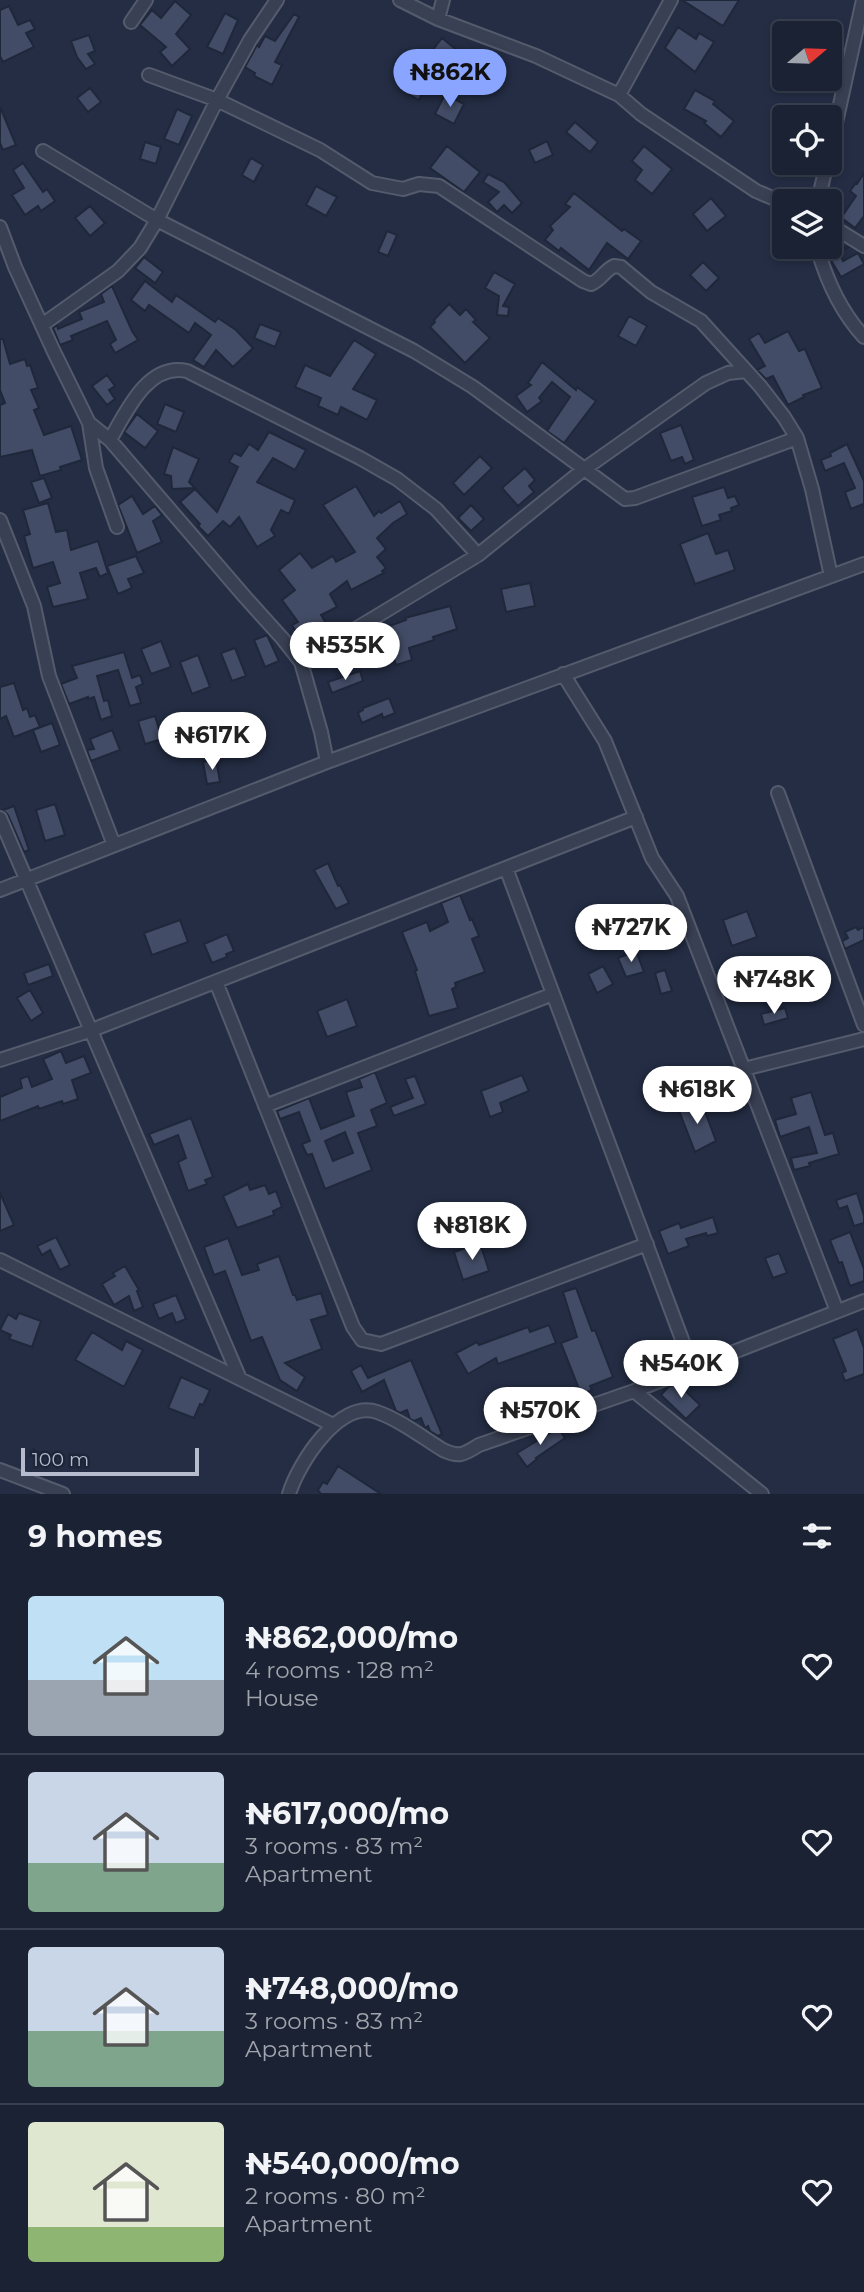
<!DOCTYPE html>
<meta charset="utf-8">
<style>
body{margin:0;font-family:Montserrat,sans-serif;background:#282f3f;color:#f1f3f6;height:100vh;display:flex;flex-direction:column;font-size:26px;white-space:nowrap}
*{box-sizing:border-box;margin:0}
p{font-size:23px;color:#a0a4ac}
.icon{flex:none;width:38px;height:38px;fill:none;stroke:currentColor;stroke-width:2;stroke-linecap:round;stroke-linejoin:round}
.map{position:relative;height:1494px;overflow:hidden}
.sheet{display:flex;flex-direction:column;background:#1b2233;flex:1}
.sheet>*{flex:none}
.needle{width:46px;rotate:71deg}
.fabs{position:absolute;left:772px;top:21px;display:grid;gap:14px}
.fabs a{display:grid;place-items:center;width:70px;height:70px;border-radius:7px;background:#1b2233;box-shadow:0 4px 10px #0003,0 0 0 2px #393f4e;font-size:35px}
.scale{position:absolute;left:21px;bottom:18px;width:178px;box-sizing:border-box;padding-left:7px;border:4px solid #b6bbcd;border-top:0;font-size:19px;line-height:24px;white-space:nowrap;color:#b6bbcd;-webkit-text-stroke:5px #1d2539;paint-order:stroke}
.price{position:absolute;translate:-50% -60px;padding:0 16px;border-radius:24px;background:#fff;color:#222;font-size:23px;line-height:46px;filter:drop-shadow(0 2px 4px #0008)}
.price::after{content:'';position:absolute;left:50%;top:42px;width:21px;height:16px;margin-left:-10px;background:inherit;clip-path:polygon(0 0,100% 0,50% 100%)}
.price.current{background:#89a5ff;color:#111}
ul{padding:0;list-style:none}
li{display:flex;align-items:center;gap:21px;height:175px;padding:0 28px}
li+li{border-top:2px solid #393f4e}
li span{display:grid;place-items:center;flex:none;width:196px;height:140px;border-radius:7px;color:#555}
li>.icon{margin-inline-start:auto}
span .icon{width:84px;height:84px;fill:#fffc;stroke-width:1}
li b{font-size:30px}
h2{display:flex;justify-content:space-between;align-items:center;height:84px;padding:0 28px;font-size:30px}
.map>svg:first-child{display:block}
.building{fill:#434c66;stroke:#1f273a;stroke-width:2;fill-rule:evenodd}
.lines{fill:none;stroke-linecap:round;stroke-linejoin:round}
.minor-casing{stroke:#545b6d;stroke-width:16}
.minor{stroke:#394053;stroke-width:12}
</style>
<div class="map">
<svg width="864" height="1494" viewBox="0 0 864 1494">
<rect width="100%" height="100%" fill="#242d44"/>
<path class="building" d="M682 0H739L723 26Z
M175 1 191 15 176 34 190 49 172 66 160 52 166 47 140 25 152 10 161 18Z
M9 6 18 25 30 20 35 29 26 33 34 47 3 62 0 56V10Z
M225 13 238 20 223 54 207 47Z
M294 14 299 17 275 62 282 65 272 85 254 76 255 73 245 67 257 45 259 47 265 36 275 41Z
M678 27 696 39 699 33 714 42 695 72 665 48Z
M89 35 95 51 88 54 95 64 86 69 77 57 71 41Z
M442 38 459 52 442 74 446 77 438 87 429 81 419 100 410 95 420 73 435 53 432 51Z
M90 88 101 102 88 112 77 98Z
M695 90 715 101 713 104 734 121 721 137 704 123 706 121 684 109Z
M445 94 464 104 454 124 435 114Z
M0 107 16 145 3 150 0 143Z
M177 109 192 116 179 145 164 139Z
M575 122 598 142 590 152 566 132Z
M547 141 553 155 535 163 529 150Z
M145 142 161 147 156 164 140 159Z
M447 146 480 172 464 192 430 168Z
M644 146 672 169 652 194 635 180 642 170 632 161Z
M251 158 263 165 254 182 242 175Z
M23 163 43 192 47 189 55 201 41 211 38 206 25 215 12 195 24 188 13 170Z
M864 173V216L855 228 843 219V215L856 196 850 191 856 183 857 184Z
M488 174 504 182 522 203 512 213 504 205 497 212 488 202 499 192 483 182Z
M316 186 337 197 326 216 306 205Z
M574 193 622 231 624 229 641 241 628 259 607 243 589 270 561 248 559 251 545 240 553 230 550 226 570 207 565 204Z
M711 198 726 216 707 231 693 214Z
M90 206 105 223 90 236 75 218Z
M387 231 397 235 388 256 378 252Z
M826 247H849L839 252 843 261 858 253 864 264 841 277 829 257Z
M144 257 163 272 155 283 135 268Z
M703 262 719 278 706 291 690 275Z
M494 272 515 284 503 306 509 307 508 316 497 315 499 296 485 288Z
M145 281 172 302 176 295 215 322 218 318 236 330 253 348 233 367 216 350 204 367 193 360 211 335 195 323 189 333 149 305 145 311 131 300Z
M112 286 132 331 138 340 115 353 110 344 116 340 107 321 71 336 73 340 60 345 53 328 57 325 58 329 82 319 79 312 104 302 101 294Z
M449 304 460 315 466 309 476 320 473 322 490 338 465 363 430 327 435 322 434 320Z
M629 316 647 326 636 346 618 336Z
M260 324 281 332 275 347 254 338Z
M788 331 799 351 805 349 822 388 803 395 804 397 788 405 773 376 766 379 757 370 765 366 749 339 759 333 765 343Z
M0 339H3L10 364 25 359 27 366 30 365 38 388 31 390 39 408 34 410 44 435 71 426 82 460 60 467 61 470 40 476 32 450 0 457V405L5 403 0 390Z
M354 340 376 354 353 389 377 400 367 420 341 407 338 415 318 406 321 398 295 387 305 365 330 376Z
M542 362 576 390 577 387 596 401 564 443 547 431 570 397 552 382 539 398 542 401 527 412 516 396 531 385 528 383Z
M107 375 115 386 109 390 115 399 107 405 92 386Z
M165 404 184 412 176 432 157 424Z
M137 414 158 431 145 448 124 432Z
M681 425 694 460 685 464 682 457 671 461 660 433Z
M269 432 306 450 295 470 273 458 257 482 295 500 289 514 281 510 271 530 275 536 257 547 239 517 230 527 223 521 208 536 198 526 200 524 180 502 195 489 217 512 238 467 229 462 234 453 241 456 249 444 258 450Z
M847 444 864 481V507L863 504 851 509 845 492 855 488 844 463 825 471 821 460 831 456 830 453Z
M173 447 199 459 189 482 195 488 172 489 171 476 164 474Z
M480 456 492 468 464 495 453 483Z
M525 468 535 480 529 486 534 492 518 506 502 488Z
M44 478 52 498 39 503 31 482Z
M356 486 374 516 379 511 381 513 400 501 407 514 393 523 377 538 386 549 377 557 386 568 382 571 384 573 351 590 347 581 330 594 337 607 321 615 330 630 304 645 292 625 298 622 282 600 295 590 279 570 300 553 312 568 333 556 336 562 355 552 323 505Z
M724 487 728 498 735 496 739 505 731 508 732 511 719 515 721 520 702 526 692 497Z
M132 496 143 514 155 506 162 515 153 521 162 542 137 553 118 505Z
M48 503 56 532 67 530 71 550 98 541 108 573 100 577 96 568 80 573 88 599 53 607 47 587 60 583 53 562 33 568 24 536 30 534 23 510Z
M471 505 484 519 471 531 458 518Z
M708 533 716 554 728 550 735 570 695 584 680 544Z
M136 556 144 573 128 579 132 588 118 594 107 566Z
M530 583 535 606 506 612 501 589Z
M450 606 457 629 433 637 434 640 409 648 412 660 396 665 384 628 406 620 405 618Z
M267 635 279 661 265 667 254 640Z
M161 641 171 667 151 674 141 649Z
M235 648 246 676 232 681 221 653Z
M124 652 132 678 140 675 143 684 136 687 141 703 130 706 118 670 97 676 104 701 108 700 112 716 101 720 94 697 88 699V697L69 704 61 684 77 678 72 666Z
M198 655 210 687 192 694 180 662Z
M360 671 363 681 332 693 328 682Z
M14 683 23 710 27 708 30 717 35 715 40 727 14 737 6 716 0 719V687Z
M389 698 395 713 383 718 382 714 362 723 358 713 363 710V708Z
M155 716 162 739 145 744 138 721Z
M52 723 60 745 41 752 33 730Z
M112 730 120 750 91 761 87 750 94 749 90 739Z
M186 732 193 750 176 757 169 739Z
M216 759 220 782 207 784 203 762Z
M55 804 65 835 45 841 36 810Z
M14 806 29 850 24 852 8 815 3 810Z
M328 863 338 886 340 885 349 903 336 909 314 870Z
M460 895 470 920 472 919 479 936 472 939 485 972 455 983 456 987 452 989 458 1008 429 1016 415 971 417 970 402 932 427 922 430 931 448 922 441 903Z
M747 911 757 937 732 946 723 920Z
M180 920 188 942 152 955 144 933Z
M856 927 858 930 864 927V940L845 949 842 941 848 938 845 932Z
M227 934 234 951 226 954 227 957 212 963 204 944Z
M636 951 644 972 626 977 618 958Z
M49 964 53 976 28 985 24 973Z
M814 964 822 989 802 995 794 971Z
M603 966 613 984 597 993 588 974Z
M665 970 672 991 661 994 655 973Z
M30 990 43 1013 31 1021 17 998Z
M347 999 357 1026 327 1037 317 1011Z
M785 1008 788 1018 764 1025 761 1014Z
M61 1051 66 1063 84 1056 91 1073 72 1080 78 1099 63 1104 62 1101 39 1109 38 1106 0 1121V1097L22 1088 20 1079 28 1076 32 1087 52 1079 43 1059Z
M375 1072 387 1103 371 1110 377 1126 358 1133 372 1170 325 1189 312 1154 307 1155 302 1144 310 1141 299 1112 280 1119 277 1111 309 1098 321 1129 354 1116 346 1092 362 1087 359 1079ZM345 1132 353 1153 333 1161 325 1141Z
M522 1075 529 1091 500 1103 503 1112 490 1117 481 1091Z
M415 1076 426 1104 394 1116 390 1107 413 1098 405 1079Z
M811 1092 825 1135 833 1133 839 1154 809 1163 810 1166 794 1170 791 1158 817 1153 809 1127 780 1137 775 1120 796 1114 791 1098Z
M701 1101 716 1141 695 1152 678 1108Z
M191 1118 213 1177 205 1180 207 1184 188 1191 178 1162 186 1158 178 1135 154 1145 149 1134Z
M248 1184 250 1190 265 1185 269 1194 276 1191 282 1207 273 1211 274 1215 237 1228 223 1196Z
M0 1193 14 1225 0 1231Z
M857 1193 864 1216V1223L854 1226 847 1206 839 1209 836 1200Z
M713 1217 718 1233 707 1236 706 1233 686 1239 689 1246 668 1254 659 1231 679 1223 681 1228Z
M850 1232 864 1269V1281L850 1286 842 1262 839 1263 830 1240Z
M56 1237 70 1265 60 1270 50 1250 42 1255 37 1246Z
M228 1238 242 1275 259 1270 257 1264 279 1256 293 1295H295L297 1300 321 1293 328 1315 311 1320 322 1349 285 1363 305 1377 297 1391 280 1380 262 1337 251 1341 225 1271 214 1275 204 1247Z
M480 1243 489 1271 463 1280 454 1252Z
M779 1253 787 1273 773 1278 765 1258Z
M125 1266 139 1290 137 1291 143 1307 134 1311 129 1296 114 1305 102 1284 115 1276 113 1273Z
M576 1288 592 1331 595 1330 613 1377 590 1386 592 1390 581 1394 561 1343 577 1337 563 1292Z
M176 1295 186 1319 176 1323 172 1313 159 1319 153 1304Z
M19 1313 41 1321 32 1347 9 1339 11 1335 0 1330 8 1314 16 1319Z
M549 1325 556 1343 498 1364 496 1358 468 1374 456 1353 477 1342 479 1345 528 1327 530 1332Z
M857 1329 864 1348V1374L845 1381 842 1373 846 1371 833 1339Z
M92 1332 122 1350 126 1341 143 1350 124 1387 75 1360Z
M411 1360 442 1434 438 1436 430 1431 428 1426 425 1428 421 1418 414 1421 410 1419 407 1410 400 1413 396 1411 384 1380 362 1392 351 1371 361 1365 368 1378Z
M181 1377 210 1390 203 1405 200 1404 194 1418 168 1408Z
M677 1383 700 1405 686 1419 661 1395 668 1387Z
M558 1428 565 1438 536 1458 537 1459 527 1467 517 1453Z
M338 1466 381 1494H321L318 1490 323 1482 327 1484Z"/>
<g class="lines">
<defs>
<path id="minor" d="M400 0 438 19 536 56 619 95 641 114 756 191 784 203
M438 19 443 0
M131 22 146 0
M149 75 217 100 320 150 372 183 403 189 419 184 439 186 583 281 591 284C601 280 604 271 614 266L621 267 651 292 701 321 760 386 784 417 797 438 812 489 831 576
M619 95 671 0
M830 150 863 0
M43 151 157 220 414 351 473 387 625 499 635 498 797 438
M818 201 827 163
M830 225 864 246
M0 227 15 267 54 352 89 423 110 440 245 597 282 638 301 662 321 732 327 762
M817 247C826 279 841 312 864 337
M42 325 118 271 140 248 157 220 217 100 250 40 277 0
M89 423 96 468 117 527
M110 440C126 412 148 362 187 371L360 458 397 479 436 509 478 555
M0 520 34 606 49 676 114 845
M301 662 478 555 583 470 706 383 728 373 746 371
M563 674 605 741 652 858 677 896 837 1311
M778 793 864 1025
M0 818 240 1379
M506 868 693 1369
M0 890 327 762 864 564
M216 982 353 1327 362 1340 381 1344 647 1244
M0 1060 92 1030 636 817
M744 1069 864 1039
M265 1106 553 994
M0 1260 333 1425
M634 1391 864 1301
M0 1470 63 1494
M289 1494C298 1464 339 1399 377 1412 400 1420 422 1437 443 1450 460 1458 464 1454 479 1445L634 1391 762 1494"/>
</defs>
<use href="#minor" class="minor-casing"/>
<use href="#minor" class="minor"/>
</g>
</svg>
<div class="fabs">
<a><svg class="needle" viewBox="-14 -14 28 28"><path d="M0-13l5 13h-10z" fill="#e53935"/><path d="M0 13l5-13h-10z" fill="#a0a4ac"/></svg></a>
<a><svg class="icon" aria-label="locate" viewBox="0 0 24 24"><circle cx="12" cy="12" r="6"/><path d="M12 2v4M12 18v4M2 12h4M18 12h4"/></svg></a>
<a><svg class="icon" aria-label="layers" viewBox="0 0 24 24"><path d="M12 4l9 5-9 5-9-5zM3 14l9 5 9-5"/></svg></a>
</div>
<div class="scale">100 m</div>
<b class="price current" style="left:450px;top:109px">₦862K</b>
<b class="price" style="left:345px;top:682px">₦535K</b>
<b class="price" style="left:212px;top:772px">₦617K</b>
<b class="price" style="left:631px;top:964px">₦727K</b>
<b class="price" style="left:774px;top:1016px">₦748K</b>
<b class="price" style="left:697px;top:1126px">₦618K</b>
<b class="price" style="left:472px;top:1262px">₦818K</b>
<b class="price" style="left:681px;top:1400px">₦540K</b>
<b class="price" style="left:540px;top:1447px">₦570K</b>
</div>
<section class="sheet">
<h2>9 homes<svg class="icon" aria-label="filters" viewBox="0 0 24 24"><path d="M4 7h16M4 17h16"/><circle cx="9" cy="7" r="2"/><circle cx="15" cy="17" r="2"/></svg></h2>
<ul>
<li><span style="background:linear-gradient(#bfe0f5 60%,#9aa5b1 0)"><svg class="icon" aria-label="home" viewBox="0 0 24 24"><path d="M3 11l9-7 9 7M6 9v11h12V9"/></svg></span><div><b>₦862,000/mo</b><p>4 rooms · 128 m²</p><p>House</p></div><svg class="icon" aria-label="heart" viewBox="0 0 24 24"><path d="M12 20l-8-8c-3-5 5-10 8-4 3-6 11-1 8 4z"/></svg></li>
<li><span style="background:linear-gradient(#c9d6e8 65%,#7fa58c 0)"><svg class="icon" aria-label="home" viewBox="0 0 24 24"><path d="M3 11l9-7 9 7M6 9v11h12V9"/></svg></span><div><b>₦617,000/mo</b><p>3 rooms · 83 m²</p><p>Apartment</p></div><svg class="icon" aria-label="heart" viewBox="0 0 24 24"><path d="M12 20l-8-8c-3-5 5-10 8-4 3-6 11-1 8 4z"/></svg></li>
<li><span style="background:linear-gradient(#c9d6e8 60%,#7fa58c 0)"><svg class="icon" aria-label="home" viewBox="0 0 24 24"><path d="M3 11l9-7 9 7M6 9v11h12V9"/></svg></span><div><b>₦748,000/mo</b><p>3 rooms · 83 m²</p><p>Apartment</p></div><svg class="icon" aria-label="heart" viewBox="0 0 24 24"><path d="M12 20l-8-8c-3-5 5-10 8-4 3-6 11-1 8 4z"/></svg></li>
<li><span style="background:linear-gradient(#dfe7d0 75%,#8fb573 0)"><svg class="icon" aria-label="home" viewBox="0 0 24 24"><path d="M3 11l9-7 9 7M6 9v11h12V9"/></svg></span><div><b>₦540,000/mo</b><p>2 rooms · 80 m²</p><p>Apartment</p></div><svg class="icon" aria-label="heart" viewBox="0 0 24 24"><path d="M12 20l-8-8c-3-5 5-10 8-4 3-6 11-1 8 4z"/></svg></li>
</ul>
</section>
